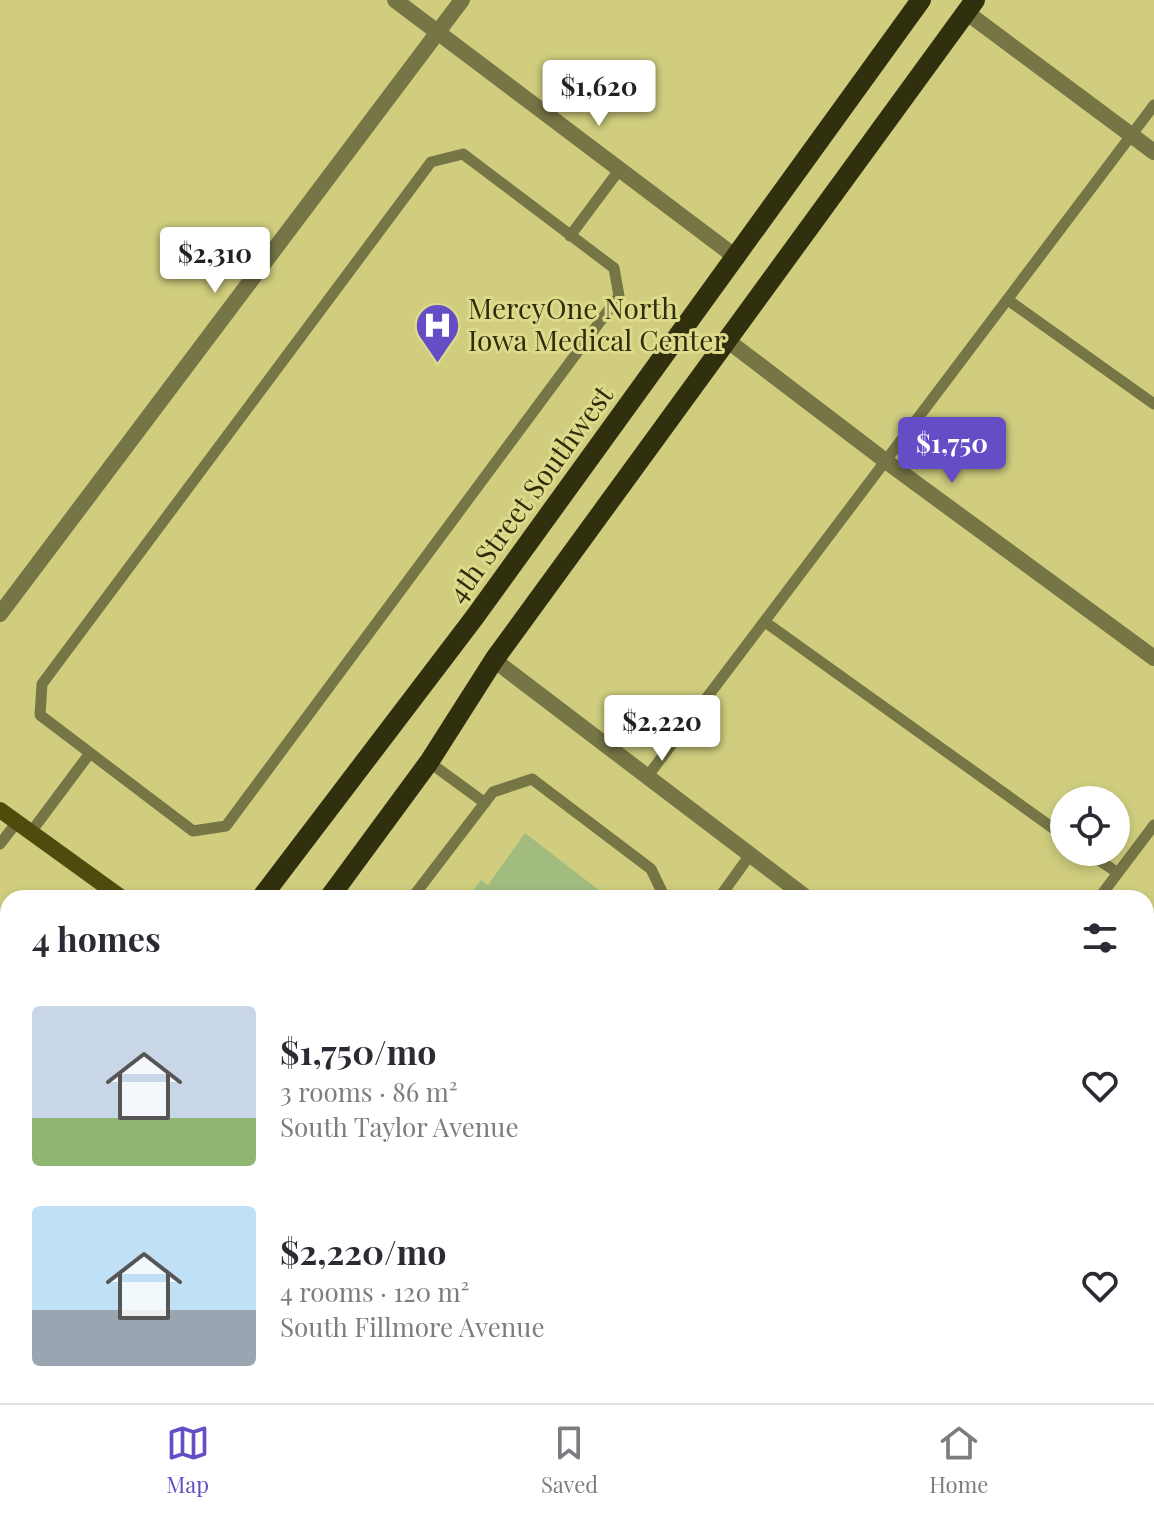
<!DOCTYPE html>
<meta charset="utf-8">
<style>
body{margin:0;font-family:"Playfair Display",serif;background:#f2f2f3;color:#2b2b33;height:100vh;display:flex;flex-direction:column;font-size:30px;white-space:nowrap}
*{box-sizing:border-box;margin:0}
p{font-size:26px;color:#7c7c81}
.icon{flex:none;width:44px;height:44px;fill:none;stroke:currentColor;stroke-width:2;stroke-linecap:round;stroke-linejoin:round}
.map{position:relative;flex:1;overflow:hidden}
.side{position:absolute;left:0px;top:890px;width:1154px;height:514px;display:flex;flex-direction:column;background:#fff;border-radius:24px 24px 0 0;box-shadow:0 4px 12px #0003}
.side>*{flex:none}
.controls{position:absolute;left:1050px;top:786px;display:grid;gap:16px}
.controls a{display:grid;place-items:center;width:80px;height:80px;border-radius:50%;background:#fff;box-shadow:0 4px 12px #0003;font-size:40px}
.price{position:absolute;translate:-50% -68px;padding:0 18px;border-radius:8px;background:#fff;color:#222;font-size:26px;line-height:52px;filter:drop-shadow(0 2px 4px #0008)}
.price::after{content:'';position:absolute;left:50%;top:48px;width:24px;height:18px;margin-left:-12px;background:inherit;clip-path:polygon(0 0,100% 0,50% 100%)}
.price.current{background:#654dc6;color:#fff}
ul{padding:0;list-style:none}
li{display:flex;align-items:center;gap:24px;height:200px;padding:0 32px}
li span{display:grid;place-items:center;flex:none;width:224px;height:160px;border-radius:8px;color:#555}
li>.icon{margin-inline-start:auto}
span .icon{width:96px;height:96px;fill:#fffc;stroke-width:1}
li b{font-size:34px}
h2{display:flex;justify-content:space-between;align-items:center;height:96px;padding:0 32px;font-size:34px}
.menu{display:flex;justify-content:space-around;align-items:center;height:112px;border-top:2px solid #e1e1e2;background:#fff;font-size:22px;color:#7c7c81}
.menu a{display:grid;justify-items:center;gap:4px}
.menu .current{color:#654dc6}
.map>svg:first-child{display:block}
.building{fill:#a2bc80}
.lines{fill:none;stroke-linecap:round;stroke-linejoin:round}
.lane{stroke:#767546;stroke-width:11}
.street{stroke:#767546;stroke-width:16}
.secondary{stroke:#4e4c0d;stroke-width:16}
.primary{stroke:#302f0e;stroke-width:20}
.labels{text-anchor:middle;stroke-width:6;stroke-linejoin:round;paint-order:stroke}
.poi-label{font-size:28px;fill:#2e2d0b;stroke:#dddb8b;text-anchor:start}
.street-label{font-size:28px;fill:#2e2d0b;stroke:#dddb8b}
</style>
<div class="map">
<svg width="1154" height="1403" viewBox="0 0 1154 1403">
<rect width="100%" height="100%" fill="#d0ce7e"/>
<path class="building" d="M525 833 609 898H468L481 880 488 885Z
M8 1069V1124L0 1118V1080Z
M97 1396H149L143 1403H92Z
M301 1396H362L357 1403H311Z"/>
<g class="lines">
<path class="lane" d="M463 154 614 268 619 296 226 826 193 831 40 715 42 684 431 162Z
M570 236 620 169
M1008 300 1154 404
M765 622 1064 836
M429 762 485 803
M647 777 1154 105
M31 832 90 753
M0 844 17 822
M1087 852 1118 873
M412 898 493 792 532 779 651 869 665 898
M719 898 750 855
M1099 898 1154 825
M0 950 8 956
M0 1045 8 1035"/>
<path class="street" d="M395 0 737 258
M966 12 1154 152
M728 341 887 462 1154 658
M0 614 462 0
M494 660 807 898
M1146 1151 1154 1157"/>
<path class="secondary" d="M0 810 122 898
M1146 1180 1154 1170
M797 1396 806 1403
M969 1403 975 1396"/>
<path class="primary" d="M261 898 474 618 921 0
M329 898 429 762 494 660 975 0
M0 1261 8 1250
M0 1347 8 1335"/>
</g>
<defs>
<symbol id="hospital-pin" viewBox="-11 -11 22 30"><path d="M0 17L-7.5 6A9.5 9.5 0 1 1 7.5 6Z" fill="#654dc6" stroke="#dddb8b"/><path d="M-5-5h3v3.5h4V-5h3V5h-3V1.5h-4V5h-3Z" fill="#fff"/></symbol>
</defs>
<g fill-rule="evenodd">
<use href="#hospital-pin" x="412" y="300" width="51" height="69"/>
</g>
<g class="labels">
<g class="poi-label">
<text x="468" y="319">MercyOne North<tspan x="468" dy="32">Iowa Medical Center</tspan></text>
</g>
<g class="street-label">
<text transform="translate(530 494) rotate(-54)" y="10">4th Street Southwest</text>
</g>
</g>
</svg>
<div class="controls">
<a><svg class="icon" aria-label="locate" viewBox="0 0 24 24"><circle cx="12" cy="12" r="6"/><path d="M12 2v4M12 18v4M2 12h4M18 12h4"/></svg></a>
</div>
<b class="price" style="left:599px;top:128px">$1,620</b>
<b class="price" style="left:215px;top:295px">$2,310</b>
<b class="price current" style="left:952px;top:485px">$1,750</b>
<b class="price" style="left:662px;top:763px">$2,220</b>
<section class="side">
<h2>4 homes<svg class="icon" aria-label="filters" viewBox="0 0 24 24"><path d="M4 7h16M4 17h16"/><circle cx="9" cy="7" r="2"/><circle cx="15" cy="17" r="2"/></svg></h2>
<ul>
<li><span style="background:linear-gradient(#c9d6e8 70%,#8fb573 0)"><svg class="icon" aria-label="home" viewBox="0 0 24 24"><path d="M3 11l9-7 9 7M6 9v11h12V9"/></svg></span><div><b>$1,750/mo</b><p>3 rooms · 86 m²</p><p>South Taylor Avenue</p></div><svg class="icon" aria-label="heart" viewBox="0 0 24 24"><path d="M12 20l-8-8c-3-5 5-10 8-4 3-6 11-1 8 4z"/></svg></li>
<li><span style="background:linear-gradient(#bfe0f5 65%,#9aa5b1 0)"><svg class="icon" aria-label="home" viewBox="0 0 24 24"><path d="M3 11l9-7 9 7M6 9v11h12V9"/></svg></span><div><b>$2,220/mo</b><p>4 rooms · 120 m²</p><p>South Fillmore Avenue</p></div><svg class="icon" aria-label="heart" viewBox="0 0 24 24"><path d="M12 20l-8-8c-3-5 5-10 8-4 3-6 11-1 8 4z"/></svg></li>
</ul>
</section>
</div>
<nav class="menu">
<a class="current"><svg class="icon" aria-label="map" viewBox="0 0 24 24"><path d="M3 6l6-2 6 2 6-2v14l-6 2-6-2-6 2zM9 4v14M15 6v14"/></svg>Map</a>
<a><svg class="icon" aria-label="saved" viewBox="0 0 24 24"><path d="M7 4h10v16l-5-4-5 4z"/></svg>Saved</a>
<a><svg class="icon" aria-label="home" viewBox="0 0 24 24"><path d="M3 11l9-7 9 7M6 9v11h12V9"/></svg>Home</a>
</nav>
